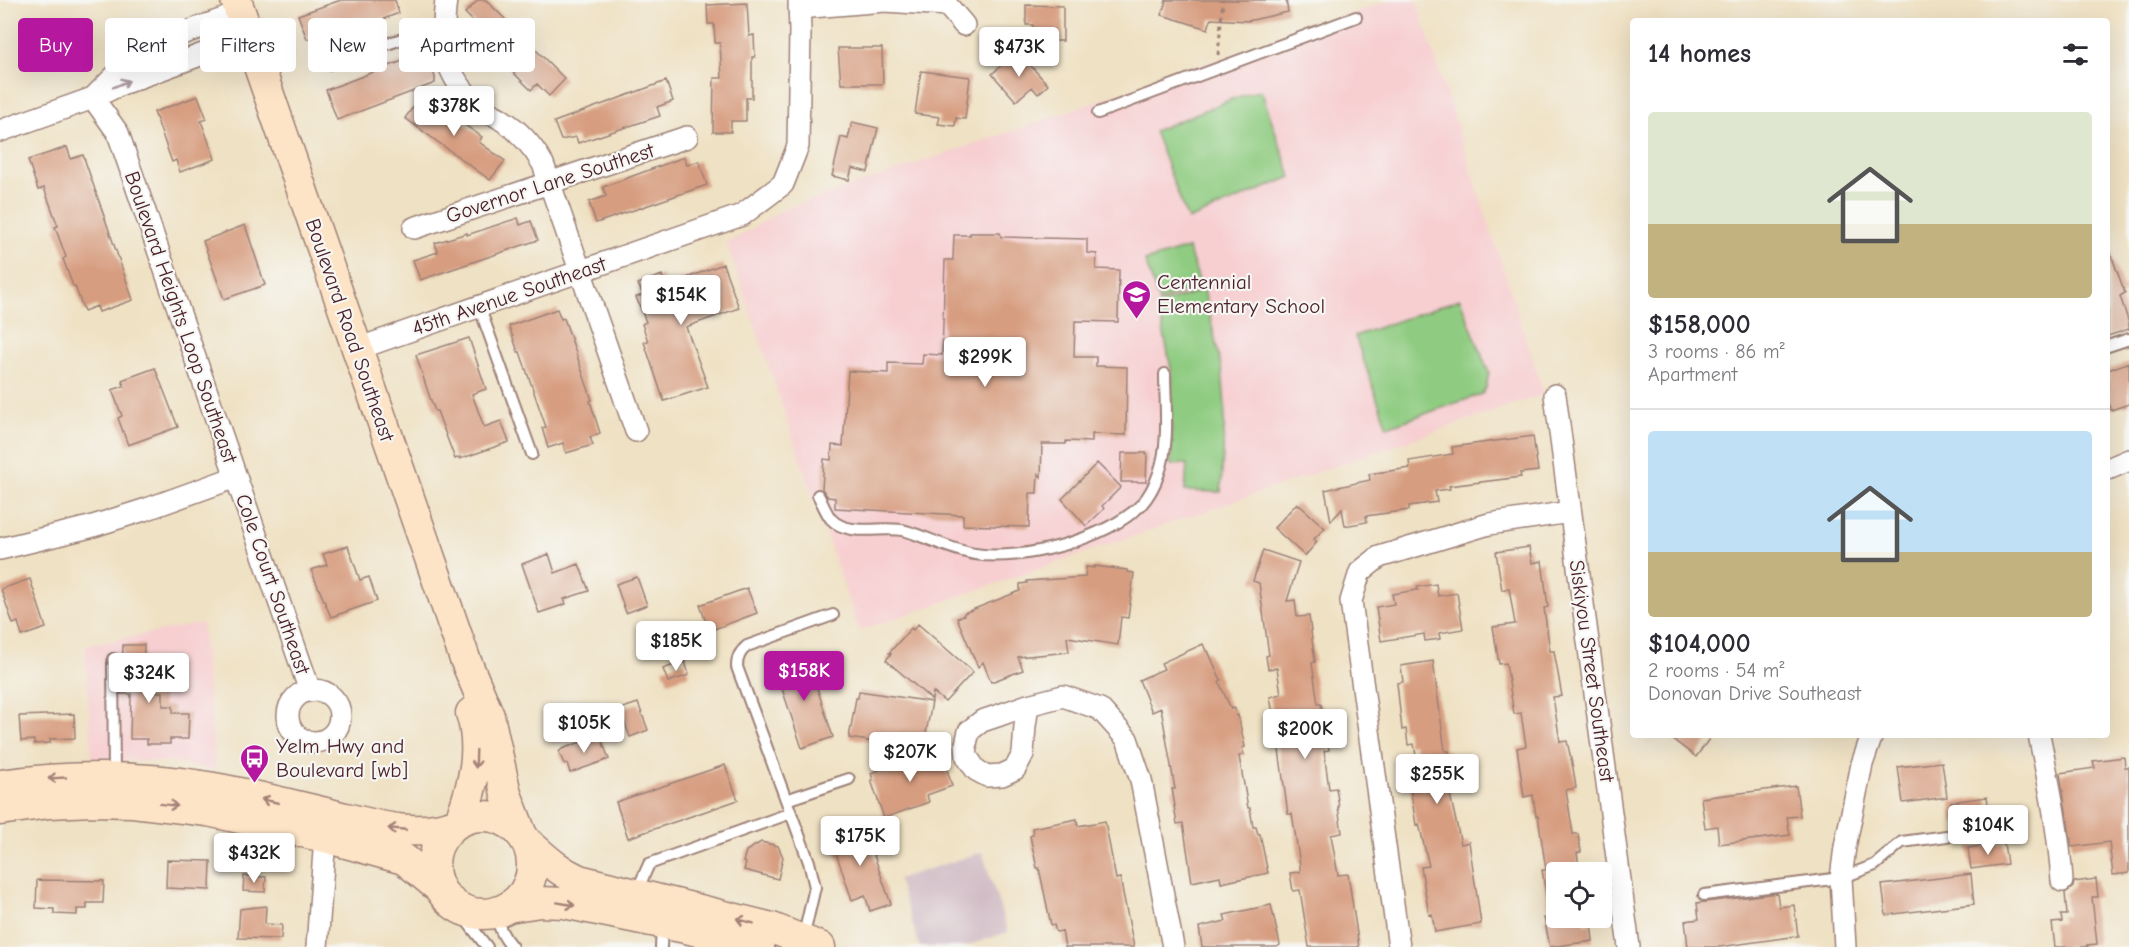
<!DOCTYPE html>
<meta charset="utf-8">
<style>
body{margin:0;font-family:"Comic Neue",sans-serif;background:#f7f7f7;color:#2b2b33;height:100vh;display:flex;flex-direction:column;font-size:22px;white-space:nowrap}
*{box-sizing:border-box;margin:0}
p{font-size:20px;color:#7c7c81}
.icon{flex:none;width:33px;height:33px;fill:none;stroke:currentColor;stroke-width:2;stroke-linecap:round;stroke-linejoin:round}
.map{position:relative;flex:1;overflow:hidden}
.details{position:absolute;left:1630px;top:18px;width:480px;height:720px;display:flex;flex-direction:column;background:#fff;border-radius:6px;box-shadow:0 6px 24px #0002}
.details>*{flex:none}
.banner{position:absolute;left:18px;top:18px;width:570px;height:54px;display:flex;gap:12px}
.controls{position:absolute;left:1546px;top:862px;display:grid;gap:12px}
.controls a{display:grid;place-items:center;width:66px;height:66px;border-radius:6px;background:#fff;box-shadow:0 6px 24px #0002;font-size:30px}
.price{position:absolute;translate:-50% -51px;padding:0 14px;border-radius:6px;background:#fff;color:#222;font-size:20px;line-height:39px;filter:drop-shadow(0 2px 3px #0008)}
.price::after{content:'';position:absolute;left:50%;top:36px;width:18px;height:14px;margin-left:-9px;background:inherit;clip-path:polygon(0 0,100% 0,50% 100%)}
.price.selected{background:#b5179e;color:#fff}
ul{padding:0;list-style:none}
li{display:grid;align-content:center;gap:12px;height:318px;padding:0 18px}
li+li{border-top:2px solid #e1e1e2}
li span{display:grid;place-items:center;height:186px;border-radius:6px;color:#555}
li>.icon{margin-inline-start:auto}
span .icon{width:108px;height:108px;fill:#fffc;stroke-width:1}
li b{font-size:26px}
h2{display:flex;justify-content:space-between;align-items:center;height:72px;padding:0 18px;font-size:26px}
.chip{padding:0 21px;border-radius:6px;background:#fff;box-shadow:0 6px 24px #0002;font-size:21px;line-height:54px}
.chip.selected{background:#b5179e;color:#fff}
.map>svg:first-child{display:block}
.built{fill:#f7cfd1}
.industrial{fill:#d2bdc6}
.green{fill:#8fcc81;stroke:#6c7656;stroke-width:1.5}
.building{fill:#d79d80}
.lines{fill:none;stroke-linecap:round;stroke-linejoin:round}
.lane-casing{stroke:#9c8077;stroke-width:14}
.street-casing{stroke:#9c8077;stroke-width:24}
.secondary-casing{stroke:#9c8077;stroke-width:33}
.path{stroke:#9c8077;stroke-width:3;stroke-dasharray:4.5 4.5;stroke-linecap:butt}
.lane{stroke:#fff;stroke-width:10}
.street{stroke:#fff;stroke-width:21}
.secondary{stroke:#fee4c6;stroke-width:30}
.oneway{stroke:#ae9aa0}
.oneway2{stroke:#a48278}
.labels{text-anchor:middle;stroke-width:4.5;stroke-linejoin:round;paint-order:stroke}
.street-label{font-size:21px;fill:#4a1f2b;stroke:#f6f6f2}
.poi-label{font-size:21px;fill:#4a1f2b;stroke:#f6f6f2;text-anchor:start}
</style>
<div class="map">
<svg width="2129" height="947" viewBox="0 0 2129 947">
<rect width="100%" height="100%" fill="#f6f6f2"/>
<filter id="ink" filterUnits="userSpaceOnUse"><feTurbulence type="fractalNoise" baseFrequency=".0167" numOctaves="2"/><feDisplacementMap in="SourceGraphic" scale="12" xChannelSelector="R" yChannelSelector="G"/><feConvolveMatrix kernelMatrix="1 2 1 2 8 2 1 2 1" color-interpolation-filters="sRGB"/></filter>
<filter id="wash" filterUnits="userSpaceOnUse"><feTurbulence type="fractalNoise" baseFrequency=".008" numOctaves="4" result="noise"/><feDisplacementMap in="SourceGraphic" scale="24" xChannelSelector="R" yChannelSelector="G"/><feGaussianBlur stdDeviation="1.35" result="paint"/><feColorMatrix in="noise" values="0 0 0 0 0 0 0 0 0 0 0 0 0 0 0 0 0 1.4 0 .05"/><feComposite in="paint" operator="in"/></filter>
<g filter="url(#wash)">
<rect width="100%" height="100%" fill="#efe1c3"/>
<path class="built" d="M1392 0H1416L1544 394 859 631 727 244 782 210Z
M202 623 216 771 173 762 92 759 85 646Z"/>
<path class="industrial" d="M982 852 1008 932 963 947H920L898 879Z"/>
<path class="green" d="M1261 90 1291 177 1188 220 1154 131 1232 99Z
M1188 248 1201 286 1159 301 1145 261Z
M1204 290 1222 370 1225 407 1221 492 1185 491 1187 464 1171 465 1172 373 1158 304Z
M1460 299 1489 373 1486 388 1482 394 1387 427 1355 336Z"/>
<g id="blocks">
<path class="building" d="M341 0H395L399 13 321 43 318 35 307 39 298 15Z
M478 0H486L565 79 549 96 537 84 531 90 470 30 476 24 465 13Z
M1166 0H1286L1288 12 1248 21 1211 19 1208 29 1162 15Z
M747 3 749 36 754 35 755 57H752V98H746V121H731V132H713L714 78H722L720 43H715L714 24H708L707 5Z
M1026 5 1063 6V41H1033V25H1026Z
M838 48H882L883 84H841Z
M426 52 435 77V83L337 120 326 90Z
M1022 56 1048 85 1038 94 1032 87 1016 101 992 74 1010 57 1015 63Z
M921 71 970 77 965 119 956 118 955 126 938 124 940 117 915 114Z
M666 81 673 101 657 107 660 116 578 143 576 137 561 140 554 122Z
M422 95 482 137 479 142 505 161 490 180 405 118Z
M198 96 207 119 201 121 215 159 180 172 176 160 172 162 154 112Z
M852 122 878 128 868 172 852 168 849 180 832 176 841 137 848 139Z
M67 147 71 159 83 155 133 300 99 312 97 306 84 311 75 286H73L63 259 66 257 55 227 58 226 44 188 38 190 28 160Z
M684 157 687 165 699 161 707 185 596 223 589 202 606 196 603 187Z
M518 218 520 225 531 221 538 240 420 280 413 260 438 252 435 243 467 233V235Z
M245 225 265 285 224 299 203 241Z
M970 233H1000L1001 237 1087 239V253L1097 254 1096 269 1119 270 1118 322 1075 321 1074 357H1096V366L1127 367 1126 435 1092 434V442L1066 441V444H1042L1041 477 1038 474 1037 493H1030L1029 527 963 525V515L835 508V498L828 497 822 489 824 459 831 460 832 445 843 446 848 371 888 373V363L922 364 923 354 942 355 945 260H953L954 235H970Z
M2109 249 2125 293 2120 296 2129 323V329L2108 336Z
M723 264 739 308 686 327 708 387 664 401 644 342 648 341 642 324 646 322 636 297 643 295 638 284 662 275 666 286Z
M557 309 561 319 564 318 592 400 590 401 600 433 590 437 593 445 566 453 563 443 548 448 542 428 546 427 520 352H518L509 326Z
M469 338 486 389 472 394 484 427 501 421 509 442 460 459V457L455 459 437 411H435L429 395 416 355Z
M2129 362V404L2111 410 2108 400V370Z
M155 368 178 427 128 445 118 418 122 416 112 390 124 386 122 380Z
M1533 436 1538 471 1520 473 1521 477 1449 486 1450 489 1435 491 1437 502 1409 506V510L1366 516 1367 522 1345 526 1342 509 1331 521 1325 490 1370 480 1369 474 1410 468 1409 461 1453 454 1452 447Z
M1122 453H1147L1146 482H1121Z
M1097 463 1121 487 1102 506 1104 509 1086 526 1062 499Z
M1297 503 1325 528 1314 539 1317 542 1305 556 1274 528Z
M348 546 360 580 369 577 377 601 331 617 311 570 327 565 323 554Z
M1529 547 1532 563 1542 561 1548 607 1544 608 1550 651H1554L1562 696 1553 697 1560 742 1567 741 1573 768 1576 788 1566 790 1573 834H1578L1581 852 1577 853 1580 873H1557V912L1549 913 1542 870H1546L1538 816H1536L1533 795 1524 797 1517 748 1526 746 1521 713 1514 714 1506 663 1499 664 1493 627 1515 624 1509 588 1502 590 1496 552Z
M1263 550 1299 562 1287 601 1295 600 1297 617 1309 616 1315 662 1312 663 1318 704H1321L1329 750 1324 751 1329 789 1336 788 1339 807H1338L1342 833 1331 835 1338 875 1348 874 1359 947H1309L1300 890 1293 891 1290 873 1300 872V865L1292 814H1288L1277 736 1270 697 1281 694 1277 668 1268 669 1266 656 1269 655 1259 583 1253 581Z
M549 554 555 573 579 564 589 591 564 599 566 604 539 613 522 564Z
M1094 566 1127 570V572L1134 573 1128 618 1121 617 1118 645 1067 637 1069 652 1018 657 1023 670 991 682 983 662 978 667 957 618 964 615V613L1020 591V584L1027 583V581L1085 577 1086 567 1094 568Z
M637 577 647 605 626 613 616 584Z
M30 579 46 628 22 636 18 622 13 624 1 589Z
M1436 584 1438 596 1457 593 1463 629 1439 633 1440 639 1425 641 1424 634 1381 641 1376 607 1394 604 1392 594 1418 590 1417 587Z
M747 588 757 613 709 631 700 605Z
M918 624 973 672 945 702 933 692 932 700 886 660 891 654 889 653 911 628 913 630Z
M1203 644 1206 651H1208L1221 680 1219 682 1231 709 1235 708 1236 716 1238 715 1245 747 1242 748 1244 755 1239 756 1248 808H1250L1253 827H1256L1258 834H1260L1268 873 1221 883 1220 876 1192 882 1183 823 1177 824 1174 806H1175L1172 789H1175L1161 708 1152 712 1139 680 1164 669 1161 663Z
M123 645H144L143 676H146L145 692H163V706H173V713H189L188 739H170V744H147V739H130L131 694H121Z
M807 657 833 737 802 748 775 668Z
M685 661 689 675 668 682 663 669Z
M1433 661 1445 751H1449L1456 788 1449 790 1461 844 1469 842 1481 924 1435 932 1432 914 1429 915 1421 867 1429 866 1419 824 1416 825 1408 775 1419 773 1414 744 1408 745 1406 729 1402 730 1397 683 1403 682 1401 666Z
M859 691 932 702 923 749 849 738 856 698H858Z
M638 703 648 730 630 737 620 709Z
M74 714 75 738 50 739V743L34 744V740L21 741 19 716Z
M600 735 609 759 570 773 567 763 564 764 559 752 562 749Z
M1667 735H1712L1696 757Z
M923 753 921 761 942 753 952 786 927 795 929 802 884 818 871 780H873L871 773Z
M2124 757 2125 767H2129V873L2113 875 2109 842 2072 847 2060 773 2095 768 2093 761Z
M1942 762 1947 797 1903 803 1898 767Z
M725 765 738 800 628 838 616 802Z
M1796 786 1800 816 1787 817 1790 835 1719 844 1717 826 1705 828 1701 798Z
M1987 797 1990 818 1954 823 1951 802Z
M1077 819 1078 826 1105 821 1116 879 1120 878 1134 947H1065L1062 931 1056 932 1054 925H1051L1039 868H1037L1033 850 1030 836 1033 835 1032 828Z
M863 824 891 904 870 911 865 895 852 900 830 835Z
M761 842 778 846 783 857 778 879 744 870 746 863 743 862 746 851Z
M2004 843 2007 864 1971 869 1968 848Z
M167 860 211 861 210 890 166 888Z
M1971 874 1974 904 1886 915 1882 885Z
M244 876 266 877 265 892 243 891Z
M2096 879 2098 897H2092L2097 944 2087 945 2088 947H2055L2052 923 2062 922 2061 915H2067L2065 893 2073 887 2074 882Z
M37 880 104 881 103 903H87V909H77V915L54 914V909L36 908Z
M1777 893 1779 907 1794 905 1798 936 1719 947H1688L1685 921 1699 919 1697 903Z
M1271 905 1280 945 1277 947H1202L1199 927 1226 921 1224 915Z
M266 906 265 924 282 925 281 939 238 938 240 909Z
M1544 918H1584L1585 924 1591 923 1593 941 1550 947Z"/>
</g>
</g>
<g filter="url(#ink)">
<use href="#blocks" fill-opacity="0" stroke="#9c8077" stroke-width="1.5"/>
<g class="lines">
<defs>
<path id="lane" d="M328 64 443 25
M1098 113 1356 17
M479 306 532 454
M2108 346 2129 339
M818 495C822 502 826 513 831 519 849 538 884 525 906 531 929 538 951 550 975 554 1022 562 1106 539 1141 505 1149 496 1155 485 1159 473 1170 443 1165 406 1165 374
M113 659 114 777
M786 800 849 779
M636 893 649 864 791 813
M1704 895 1841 878 1875 865 1902 842 1984 831
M456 907 487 947
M496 913C499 927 502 936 512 947
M803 939 815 887 809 862 737 667C737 657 740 652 747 646L833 615
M661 947 662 926"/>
<path id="street" d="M446 0C440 47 444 81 486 111 491 114 497 116 502 120 520 131 532 145 543 164L636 431
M799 8 885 1 947 5 964 25
M240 13 143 48 93 98 119 85 249 37
M0 131 93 98 118 133 236 477 147 509 90 527 0 549
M414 228 687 137
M357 349 742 215 783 184 798 146 800 32 799 0
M1555 395 1629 947
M2108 469 2129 460
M236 477 310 691
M288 716a26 26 0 1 1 52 0a26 26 0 1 1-52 0Z
M1028 705 1025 726 1023 754 1015 769 1002 775 987 776 976 770 967 757 966 744 969 731 982 721 997 716 1028 705 1063 696 1100 709 1127 739 1141 780 1173 947
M2039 735C2049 783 2059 832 2062 881
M317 947 325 837
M1399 947 1351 601 1360 572 1379 557 1489 524 1570 512
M1845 947 1841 878 1845 847 1862 764 1872 735"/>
<path id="secondary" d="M236 0 465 659 489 716 506 794 521 833
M0 785C72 775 142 775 214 788 253 795 291 805 330 814 371 824 414 839 455 824
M0 810 49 803 92 801 133 802 208 811 325 837 404 859 438 887
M434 865a49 49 0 1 1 98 0a49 49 0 1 1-98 0Z
M460 821C473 786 483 750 471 713
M527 842C544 857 558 871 579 880L772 928 820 947
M508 907 540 902 564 903 686 928 759 947"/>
</defs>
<use href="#lane" class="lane-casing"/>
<use href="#street" class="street-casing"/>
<use href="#secondary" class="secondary-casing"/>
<path class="path" d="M1218 55 1223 0"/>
<use href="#lane" class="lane"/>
<use href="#street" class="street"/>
<use href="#secondary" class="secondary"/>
</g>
<defs><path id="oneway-shaft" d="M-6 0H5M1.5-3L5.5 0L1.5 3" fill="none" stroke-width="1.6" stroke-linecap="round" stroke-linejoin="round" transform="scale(1.5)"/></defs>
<use class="oneway" href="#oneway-shaft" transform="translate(121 84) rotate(-23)"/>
<g class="oneway2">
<use href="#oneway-shaft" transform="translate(476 759) rotate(92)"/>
<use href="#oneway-shaft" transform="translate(57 778) rotate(177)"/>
<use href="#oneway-shaft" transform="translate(270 801) rotate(-167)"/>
<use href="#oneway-shaft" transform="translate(169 805) rotate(7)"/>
<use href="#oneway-shaft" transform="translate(397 829) rotate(-175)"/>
<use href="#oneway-shaft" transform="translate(566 904) rotate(10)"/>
<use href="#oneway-shaft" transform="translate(745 921) rotate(-165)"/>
</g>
</g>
<defs>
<symbol id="school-pin" viewBox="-11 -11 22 30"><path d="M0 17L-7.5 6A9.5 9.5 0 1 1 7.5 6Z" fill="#b5179e" stroke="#f6f6f2"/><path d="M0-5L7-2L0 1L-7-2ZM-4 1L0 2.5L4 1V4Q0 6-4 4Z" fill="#fff"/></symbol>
<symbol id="bus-pin" viewBox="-11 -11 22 30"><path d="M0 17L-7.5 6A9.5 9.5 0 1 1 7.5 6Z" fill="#b5179e" stroke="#f6f6f2"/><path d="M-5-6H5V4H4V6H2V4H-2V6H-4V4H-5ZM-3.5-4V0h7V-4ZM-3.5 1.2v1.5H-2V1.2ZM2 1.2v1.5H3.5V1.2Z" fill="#fff"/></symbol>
</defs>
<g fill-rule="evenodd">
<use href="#school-pin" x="1120" y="278" width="33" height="45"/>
<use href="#bus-pin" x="238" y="742" width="33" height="45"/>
</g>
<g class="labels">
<g class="street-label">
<text transform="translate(550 183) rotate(-18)" y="7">Governor Lane Southest</text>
<text transform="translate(509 296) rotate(-19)" y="7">45th Avenue Southeast</text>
<text transform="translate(181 317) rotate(71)" y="7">Boulevard Heights Loop Southeast</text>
<text transform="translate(350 330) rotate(71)" y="7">Boulevard Road Southeast</text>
<text transform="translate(273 584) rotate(71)" y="7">Cole Court Southeast</text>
<text transform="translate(1592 671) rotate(82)" y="7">Siskiyou Street Southeast</text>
</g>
<g class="poi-label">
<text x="1157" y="289">Centennial<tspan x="1157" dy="24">Elementary School</tspan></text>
<text x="276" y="753">Yelm Hwy and<tspan x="276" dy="24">Boulevard [wb]</tspan></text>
</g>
</g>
</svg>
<div class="controls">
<a><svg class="icon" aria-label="locate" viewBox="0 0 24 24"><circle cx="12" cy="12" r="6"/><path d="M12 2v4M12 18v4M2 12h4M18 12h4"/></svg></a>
</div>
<b class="price" style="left:1019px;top:78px">$473K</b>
<b class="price" style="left:454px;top:137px">$378K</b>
<b class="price" style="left:681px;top:326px">$154K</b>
<b class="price" style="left:985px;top:388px">$299K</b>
<b class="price" style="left:676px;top:672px">$185K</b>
<b class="price selected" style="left:804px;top:702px">$158K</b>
<b class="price" style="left:149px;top:704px">$324K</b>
<b class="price" style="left:584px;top:754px">$105K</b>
<b class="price" style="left:1305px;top:760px">$200K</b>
<b class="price" style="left:910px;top:783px">$207K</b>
<b class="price" style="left:1437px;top:805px">$255K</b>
<b class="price" style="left:1988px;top:856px">$104K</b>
<b class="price" style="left:860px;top:867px">$175K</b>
<b class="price" style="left:254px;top:884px">$432K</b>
<div class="banner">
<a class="chip selected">Buy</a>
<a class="chip">Rent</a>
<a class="chip">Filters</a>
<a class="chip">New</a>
<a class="chip">Apartment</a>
</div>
<section class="details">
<h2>14 homes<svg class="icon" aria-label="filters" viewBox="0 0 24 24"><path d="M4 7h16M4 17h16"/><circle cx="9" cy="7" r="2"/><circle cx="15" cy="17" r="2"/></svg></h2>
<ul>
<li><span style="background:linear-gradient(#dfe7d0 60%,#c2b280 0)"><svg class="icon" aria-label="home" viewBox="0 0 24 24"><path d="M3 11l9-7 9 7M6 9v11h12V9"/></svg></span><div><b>$158,000</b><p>3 rooms · 86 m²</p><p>Apartment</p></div></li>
<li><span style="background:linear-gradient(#bfe0f5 65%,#c2b280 0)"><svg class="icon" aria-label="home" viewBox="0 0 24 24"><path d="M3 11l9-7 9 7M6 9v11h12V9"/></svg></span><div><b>$104,000</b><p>2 rooms · 54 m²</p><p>Donovan Drive Southeast</p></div></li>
</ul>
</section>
</div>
